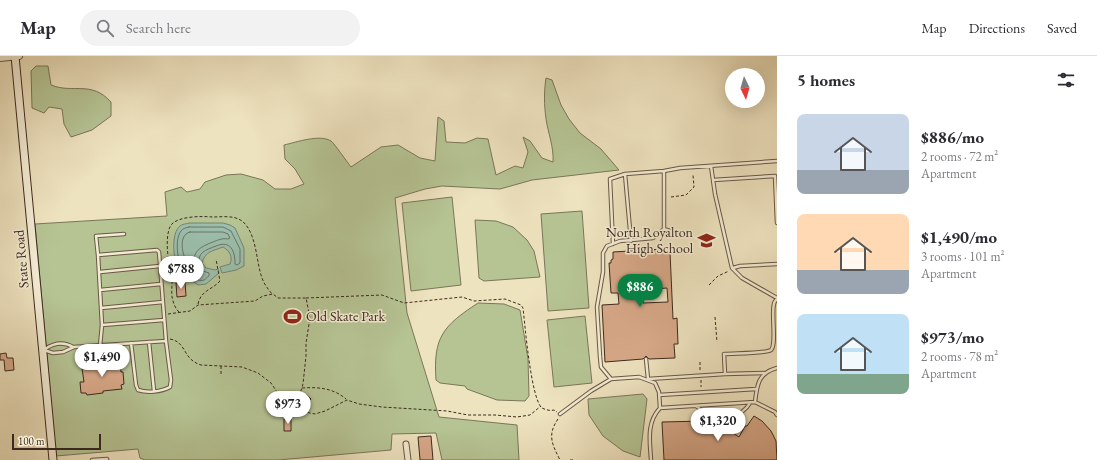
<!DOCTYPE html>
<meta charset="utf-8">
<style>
body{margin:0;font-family:"EB Garamond",serif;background:#f2f2f3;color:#2b2b33;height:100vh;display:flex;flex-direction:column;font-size:15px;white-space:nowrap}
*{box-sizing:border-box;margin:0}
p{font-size:13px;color:#7c7c81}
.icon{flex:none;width:22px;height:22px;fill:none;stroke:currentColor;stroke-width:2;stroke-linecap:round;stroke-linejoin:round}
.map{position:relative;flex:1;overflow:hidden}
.panel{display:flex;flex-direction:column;background:#fff;width:320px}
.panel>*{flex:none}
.needle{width:26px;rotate:175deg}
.tools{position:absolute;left:725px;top:12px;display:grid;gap:8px}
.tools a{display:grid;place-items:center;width:40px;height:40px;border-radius:50%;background:#fff;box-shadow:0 4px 16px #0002;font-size:20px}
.scale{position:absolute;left:12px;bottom:10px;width:89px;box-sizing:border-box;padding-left:4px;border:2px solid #3d291e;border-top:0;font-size:11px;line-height:14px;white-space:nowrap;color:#3d291e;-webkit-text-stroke:3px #f4edd5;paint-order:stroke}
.price{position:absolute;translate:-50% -34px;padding:0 9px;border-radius:14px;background:#fff;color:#222;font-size:13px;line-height:26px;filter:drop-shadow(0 1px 2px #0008)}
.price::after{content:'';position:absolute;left:50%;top:24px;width:12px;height:9px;margin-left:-6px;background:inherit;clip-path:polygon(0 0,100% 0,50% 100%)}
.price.active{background:#0b8043;color:#fff}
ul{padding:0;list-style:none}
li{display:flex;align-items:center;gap:12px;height:100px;padding:0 20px}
li span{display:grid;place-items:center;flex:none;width:112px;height:80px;border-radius:8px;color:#555}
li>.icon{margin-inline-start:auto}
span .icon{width:48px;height:48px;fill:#fffc;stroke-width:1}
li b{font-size:17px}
h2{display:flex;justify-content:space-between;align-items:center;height:48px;padding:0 20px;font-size:17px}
header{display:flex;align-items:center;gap:24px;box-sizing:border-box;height:56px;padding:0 20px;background:#fff;border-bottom:1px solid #e1e1e2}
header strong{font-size:19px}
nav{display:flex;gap:22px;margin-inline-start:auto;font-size:14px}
.search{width:280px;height:36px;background:#f2f2f3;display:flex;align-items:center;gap:10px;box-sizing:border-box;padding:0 14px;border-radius:22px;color:#7c7c81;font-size:15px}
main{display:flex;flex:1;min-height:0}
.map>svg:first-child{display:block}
.green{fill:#b6c494;stroke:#7a7659}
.water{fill:#9bbfac;stroke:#758373}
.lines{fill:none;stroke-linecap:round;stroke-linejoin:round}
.shore{stroke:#6c7465;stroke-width:1}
.building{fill:#d7a888;stroke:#3d291e;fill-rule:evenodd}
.service-casing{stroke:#695846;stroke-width:4.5}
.minor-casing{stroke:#695846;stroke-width:7}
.tertiary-casing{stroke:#695846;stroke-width:8}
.secondary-casing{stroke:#3d291e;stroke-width:9}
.path{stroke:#3d291e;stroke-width:1;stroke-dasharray:3 2;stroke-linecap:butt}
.service{stroke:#f4edd5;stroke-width:2.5}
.minor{stroke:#f4edd5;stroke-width:5}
.tertiary{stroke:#f4edd5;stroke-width:6}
.secondary{stroke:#f4edd5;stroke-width:7}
.labels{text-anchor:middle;stroke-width:3;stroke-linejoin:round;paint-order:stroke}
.poi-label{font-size:14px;fill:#3d291e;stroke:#f4edd5;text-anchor:end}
.street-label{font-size:14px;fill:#3d291e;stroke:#f4edd5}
</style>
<header>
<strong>Map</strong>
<div class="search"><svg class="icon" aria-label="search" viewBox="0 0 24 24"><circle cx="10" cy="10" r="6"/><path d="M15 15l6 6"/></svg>Search here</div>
<nav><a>Map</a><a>Directions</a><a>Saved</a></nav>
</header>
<main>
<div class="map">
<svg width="777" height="404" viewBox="0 0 777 404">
<rect width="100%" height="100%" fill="#eee3bf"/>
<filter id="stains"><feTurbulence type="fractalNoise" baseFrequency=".005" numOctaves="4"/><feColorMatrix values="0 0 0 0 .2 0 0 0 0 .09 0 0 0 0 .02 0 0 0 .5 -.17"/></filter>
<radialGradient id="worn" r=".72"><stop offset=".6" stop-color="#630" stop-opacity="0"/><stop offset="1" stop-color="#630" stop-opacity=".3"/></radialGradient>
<path class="green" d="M36 10H48L51 29C73 38 91 24 111 46V60L92 74 71 81 64 68 62 53 49 51 44 57 32 52 31 15Z
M546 22 552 24 561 49 569 63 580 77 601 93 619 114 532 124 500 133 442 130 425 133 395 142 407 257 439 361 517 369 519 404H442L436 377 392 378 391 394 278 404H145L140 402 138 393 56 400 35 168 167 160 165 136 181 131 187 136 200 133 205 126 226 119 241 118 263 124 275 133H291L304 128 295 113 285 103 284 89C297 86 320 78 331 85 334 87 347 106 351 111L381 91 398 89 420 102 435 105 438 61 444 65 446 86 465 87 477 82 488 83 496 119 515 110 523 112 528 96 523 81 530 85 542 102 553 106C554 91 548 77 546 63 544 49 544 35 546 22Z
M452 141 461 229 411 235 402 147Z
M582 155 589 252 548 255 541 158Z
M475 164 496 165 513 171 527 184 534 195 540 221 484 225 479 222Z
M478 247 504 248 520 254 528 303 529 340 525 345 497 344 467 333 465 330 440 327 436 324C433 281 443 270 478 247Z
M585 260 592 327 554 331 547 264Z
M643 338 647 343 640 401 623 395 603 380 589 359 588 343Z"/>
<path class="water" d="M189 167H223L230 169 235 172 244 192V210L236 214 222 217 220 211 230 208C233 201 230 195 223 191 213 195 205 195 202 207L206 212 215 214 218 213 219 217 206 228 198 229C191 224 183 219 178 212 173 203 171 177 180 170 182 168 186 168 189 167Z"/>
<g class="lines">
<path class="shore" d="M189 171H223L231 175 240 193V207L237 209 235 208C235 195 231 184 216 190 206 194 197 196 199 209L203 215 209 217V220C208 220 205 224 204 224 197 227 184 215 181 209 177 202 175 182 181 175 183 172 186 172 189 171Z
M190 176H223L228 178 230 182 228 183C222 182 218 184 213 186 200 191 192 195 194 211L192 212C183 206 176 179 190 176Z"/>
</g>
<path class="building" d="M664 193V196H670L673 263 677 262 678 288H674L675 302 649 303 646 300 643 303 605 306 602 249 619 248 618 237H611L609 207H611V204L613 203V196ZM667 232 668 246 643 247V234Z
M185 226 186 240 177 241 176 227Z
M6 297 7 302H13L14 314 5 315 4 304H0V298Z
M115 303 116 307H120L121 316H123L124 328 121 329 122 333 103 335V337L87 339 86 337H81L80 326H84L82 312 87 311V309L104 307V305Z
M306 338 311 343 305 349 300 345Z
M754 360 762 365 771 375 776 385 777 404H664L662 366 704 365 705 374 721 372 730 375 739 381 745 370H747Z
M284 363H291V375H284Z
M431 380 433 404H420L418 381Z"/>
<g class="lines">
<defs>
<path id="service" d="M711 110 715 138 732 212 742 222 777 242
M625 118 631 185
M713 124 775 120 777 167
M664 173 676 177
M613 188 610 123 625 118 664 115
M98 199 96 180 124 178
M733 212 740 210 777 208
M100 216 160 210
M100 234 161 228
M101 252 163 246
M102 269 164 264
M149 286 154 335
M131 287 136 329 138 334C147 337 161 336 170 331L171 324 166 285
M45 293C54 287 63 285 73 291
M44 294 53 297 63 296 74 291 166 285 159 196 157 194 98 199 102 269 100 290
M646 303 648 323 725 318
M764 317 725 318 724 298C734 297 764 298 771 294 777 289 771 257 774 248 774 246 776 244 777 243
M611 323 601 311 600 301 597 251 603 216V197L607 190 620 185 653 182 664 173V115L680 112 777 105
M659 339 756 333
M755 346 775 356 777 359
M696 350C699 352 703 356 707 358 721 366 742 361 750 347
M560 358 591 335 611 323 639 321 655 327 659 336 660 352
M92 404 107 403V404
M651 404C650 386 646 367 660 352L755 346C757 329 758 317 777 312"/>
<path id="minor" d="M406 388 408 404"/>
<path id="tertiary" d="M0 2 19 0"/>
<path id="secondary" d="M15 0 53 404"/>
</defs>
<use href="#service" class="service-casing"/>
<use href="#minor" class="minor-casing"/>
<use href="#tertiary" class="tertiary-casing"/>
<use href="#secondary" class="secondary-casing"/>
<path class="path" d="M671 141 686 139 694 131 693 119
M709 229 718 220 729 215
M306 242 382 239 404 247 462 241 474 245 505 243 521 249 523 252C525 269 531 343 542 352 546 354 550 355 554 354L557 356
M198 248C201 234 212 234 220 225L216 203
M179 256C176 253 174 249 173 245 171 239 172 233 172 227 170 213 163 182 171 169 178 160 202 160 212 161 222 161 234 159 242 165 257 177 256 206 262 222 264 228 268 233 272 238
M168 258 190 255 198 249 255 245 263 240 273 238 278 242H306L310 262 306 287V300L303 328 300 338 292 343
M715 261 717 286
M170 283C187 286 182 303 201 309L242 311 258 317 271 327 277 336 284 341 292 343 305 356 315 358 325 355 347 344 359 348 382 351 447 355 468 359H495L517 361 530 359 541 350
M700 306V315
M221 310V318
M701 324V331
M302 332C319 331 333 332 346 343
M726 352V356
M558 363C547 379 552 388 560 404
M570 404H574"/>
<use href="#service" class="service"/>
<use href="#minor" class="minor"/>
<use href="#tertiary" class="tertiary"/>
<use href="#secondary" class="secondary"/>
</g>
<defs>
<symbol id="school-bare" viewBox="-9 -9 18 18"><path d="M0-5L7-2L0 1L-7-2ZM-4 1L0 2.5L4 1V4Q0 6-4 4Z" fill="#8f2418" stroke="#f4edd5" stroke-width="2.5" paint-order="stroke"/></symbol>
<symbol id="stadium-bare" viewBox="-9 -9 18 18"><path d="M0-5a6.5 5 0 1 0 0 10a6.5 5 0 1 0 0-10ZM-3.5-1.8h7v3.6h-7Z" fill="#8f2418" stroke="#f4edd5" stroke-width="2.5" paint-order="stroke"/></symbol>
</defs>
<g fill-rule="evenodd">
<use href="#school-bare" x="694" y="172" width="25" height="25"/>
<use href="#stadium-bare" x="280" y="248" width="25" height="25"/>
</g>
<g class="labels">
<g class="poi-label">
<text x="693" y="181">North Royalton<tspan x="693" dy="16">High School</tspan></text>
<text x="306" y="265" text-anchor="start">Old Skate Park</text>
</g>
<g class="street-label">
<text transform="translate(21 203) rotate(-95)" y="5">State Road</text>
</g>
</g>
<rect width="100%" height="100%" filter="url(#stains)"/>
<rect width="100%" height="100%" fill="url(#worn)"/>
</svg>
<div class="tools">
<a><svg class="needle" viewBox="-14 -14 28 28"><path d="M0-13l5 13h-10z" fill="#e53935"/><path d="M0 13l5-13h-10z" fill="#7c7c81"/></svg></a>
</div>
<div class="scale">100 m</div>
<b class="price" style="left:181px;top:234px">$788</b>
<b class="price active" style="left:640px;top:252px">$886</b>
<b class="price" style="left:102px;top:322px">$1,490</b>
<b class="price" style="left:288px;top:369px">$973</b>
<b class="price" style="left:718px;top:386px">$1,320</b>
</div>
<section class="panel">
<h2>5 homes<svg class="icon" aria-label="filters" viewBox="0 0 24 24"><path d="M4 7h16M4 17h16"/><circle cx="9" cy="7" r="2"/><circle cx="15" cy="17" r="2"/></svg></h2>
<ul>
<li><span style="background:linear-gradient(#c9d6e8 70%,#9aa5b1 0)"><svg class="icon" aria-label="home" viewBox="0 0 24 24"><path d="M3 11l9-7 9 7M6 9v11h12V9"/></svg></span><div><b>$886/mo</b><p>2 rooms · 72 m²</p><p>Apartment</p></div></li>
<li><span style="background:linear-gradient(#ffd9b3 70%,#9aa5b1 0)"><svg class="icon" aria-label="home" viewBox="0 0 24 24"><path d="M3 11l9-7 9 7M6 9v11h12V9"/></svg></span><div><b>$1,490/mo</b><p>3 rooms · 101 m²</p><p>Apartment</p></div></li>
<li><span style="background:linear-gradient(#bfe0f5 75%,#7fa58c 0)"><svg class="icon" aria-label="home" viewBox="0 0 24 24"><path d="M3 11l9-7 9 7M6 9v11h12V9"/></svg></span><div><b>$973/mo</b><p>2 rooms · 78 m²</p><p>Apartment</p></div></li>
</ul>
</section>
</main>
